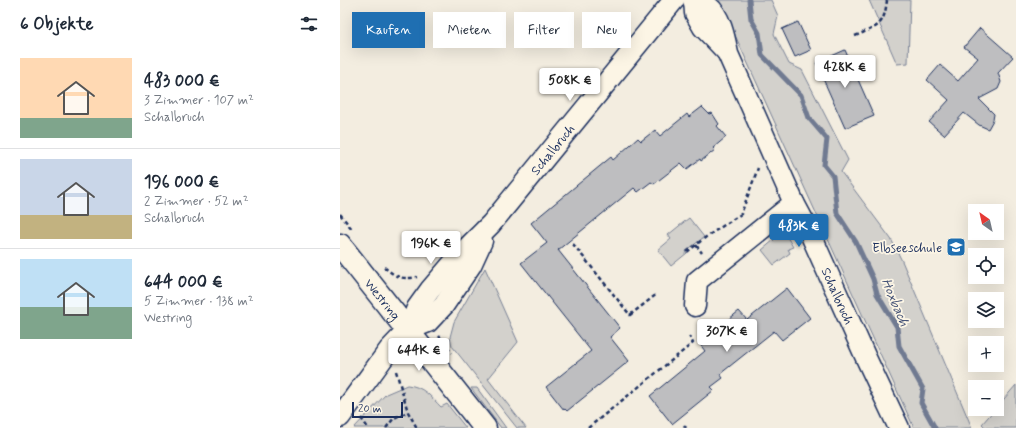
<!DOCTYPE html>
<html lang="de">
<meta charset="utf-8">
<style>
body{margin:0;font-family:Mynerve,sans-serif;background:#f2f2f3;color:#1f2937;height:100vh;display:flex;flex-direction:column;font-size:15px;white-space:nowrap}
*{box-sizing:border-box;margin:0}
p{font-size:13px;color:#747a83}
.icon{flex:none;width:22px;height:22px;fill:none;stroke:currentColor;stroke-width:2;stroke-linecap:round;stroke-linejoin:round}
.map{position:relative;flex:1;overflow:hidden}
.details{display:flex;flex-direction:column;background:#fff;width:340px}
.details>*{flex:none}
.top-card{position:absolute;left:12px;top:12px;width:380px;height:36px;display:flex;gap:8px}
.needle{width:26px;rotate:326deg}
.buttons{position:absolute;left:628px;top:204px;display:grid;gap:8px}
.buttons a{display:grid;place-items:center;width:36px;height:36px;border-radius:0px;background:#fff;box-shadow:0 4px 16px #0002;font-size:20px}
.scale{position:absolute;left:12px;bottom:10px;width:51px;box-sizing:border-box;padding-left:4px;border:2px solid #1b2f5e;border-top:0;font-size:11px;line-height:14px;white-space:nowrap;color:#1b2f5e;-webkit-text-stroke:3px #fcf5e5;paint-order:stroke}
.price{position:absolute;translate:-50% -34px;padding:0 9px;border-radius:4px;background:#fff;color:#222;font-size:13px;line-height:26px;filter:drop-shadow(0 1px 2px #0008)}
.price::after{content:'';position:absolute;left:50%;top:24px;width:12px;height:9px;margin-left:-6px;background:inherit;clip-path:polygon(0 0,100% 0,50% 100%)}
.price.current{background:#1f6fb2;color:#fff}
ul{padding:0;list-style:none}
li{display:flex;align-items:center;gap:12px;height:100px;padding:0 20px}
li+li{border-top:1px solid #e0e1e3}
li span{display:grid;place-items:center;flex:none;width:112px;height:80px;border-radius:0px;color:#555}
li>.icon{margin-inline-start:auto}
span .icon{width:48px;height:48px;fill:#fffc;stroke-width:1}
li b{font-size:17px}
h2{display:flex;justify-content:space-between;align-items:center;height:48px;padding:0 20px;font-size:17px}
.pill{padding:0 14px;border-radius:0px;background:#fff;box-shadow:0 4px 16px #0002;font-size:14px;line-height:36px}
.pill.current{background:#1f6fb2;color:#fff}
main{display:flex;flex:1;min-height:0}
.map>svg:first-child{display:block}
.green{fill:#d3d1cc;stroke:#778095}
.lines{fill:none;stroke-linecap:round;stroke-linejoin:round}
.stream{stroke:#707a91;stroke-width:5}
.building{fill:#bebec0;stroke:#1b2f5e}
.minor-casing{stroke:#1b2f5e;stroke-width:23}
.major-casing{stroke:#1b2f5e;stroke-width:25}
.path{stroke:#1b2f5e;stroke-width:2.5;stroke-dasharray:4 3;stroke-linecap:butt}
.minor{stroke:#fcf5e5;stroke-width:20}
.major{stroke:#fcf5e5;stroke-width:22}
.labels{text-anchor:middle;stroke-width:3.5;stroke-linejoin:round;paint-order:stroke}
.street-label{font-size:13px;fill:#1b2f5e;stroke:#fcf5e5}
.poi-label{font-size:13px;fill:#1b2f5e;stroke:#fcf5e5;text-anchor:end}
.water-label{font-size:14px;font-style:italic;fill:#465478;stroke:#fcf5e5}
</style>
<main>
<section class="details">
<h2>6 Objekte<svg class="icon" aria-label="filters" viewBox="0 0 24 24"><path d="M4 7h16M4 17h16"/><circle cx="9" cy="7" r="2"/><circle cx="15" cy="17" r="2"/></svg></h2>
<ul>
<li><span style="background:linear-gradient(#ffd9b3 75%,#7fa58c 0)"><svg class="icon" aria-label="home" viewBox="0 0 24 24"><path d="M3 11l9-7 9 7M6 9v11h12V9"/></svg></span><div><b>483 000 €</b><p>3 Zimmer · 107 m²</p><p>Schalbruch</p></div></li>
<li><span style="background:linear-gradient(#c9d6e8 70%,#c2b280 0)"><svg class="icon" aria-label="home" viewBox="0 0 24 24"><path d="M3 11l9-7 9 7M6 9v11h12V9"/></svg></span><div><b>196 000 €</b><p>2 Zimmer · 52 m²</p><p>Schalbruch</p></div></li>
<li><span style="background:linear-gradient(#bfe0f5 60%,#7fa58c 0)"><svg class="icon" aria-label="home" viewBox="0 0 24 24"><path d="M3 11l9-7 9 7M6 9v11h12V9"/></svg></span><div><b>644 000 €</b><p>5 Zimmer · 138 m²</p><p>Westring</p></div></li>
</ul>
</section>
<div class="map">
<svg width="676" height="428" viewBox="0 0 676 428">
<rect width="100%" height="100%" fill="#f3ede0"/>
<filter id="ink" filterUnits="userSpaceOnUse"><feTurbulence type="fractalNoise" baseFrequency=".025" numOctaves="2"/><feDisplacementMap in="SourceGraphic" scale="8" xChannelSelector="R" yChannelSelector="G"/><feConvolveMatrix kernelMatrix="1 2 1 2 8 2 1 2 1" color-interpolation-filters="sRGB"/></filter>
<g filter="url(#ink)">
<path class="green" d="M379 0H431L438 16 434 34 449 64 462 70 508 160 501 172 551 239 562 261 632 428H574Z
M529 0H570L568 63 557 64Z
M349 218 364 237 346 251 347 253 331 266 318 250 331 239 328 235Z
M439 223 453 247 448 249 450 253 434 265 422 250 434 240 426 230Z
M145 268 178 342 148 379 186 428H177L112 346 110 337 114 322Z
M67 385C83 386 91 397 101 407L107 404 126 428H14L46 394Z
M676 385V428H646L642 424 655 409H657V407Z
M131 388H137L166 428H161Z"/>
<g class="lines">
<path class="stream" d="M409 0 411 19 419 33 422 55 461 95 469 118 487 139 484 165 493 176 497 213 516 242 533 279 537 294 557 327 559 346 583 389 581 403 595 428"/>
</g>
<path class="building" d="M458 22 471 50 455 57 442 29Z
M640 28 673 57 658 73 661 82 658 89 639 99 654 114 653 120 648 129 639 125 624 113 604 135 589 122 609 100 587 80 600 65 618 81 638 58 624 47Z
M505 50 534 116 505 128 476 63Z
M362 107 369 114 372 113 379 124 377 126 386 137 373 148 375 150 361 161 360 159 347 169 341 163 314 184 311 182 298 192 294 188 218 250 280 328 270 337 289 361 227 411 225 409 224 410 206 387 251 351 181 263 207 243 191 223 271 157 273 160 298 138 301 141 315 130 320 136 347 114 349 117Z
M447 288 470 318 442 340 434 331 380 374 383 378 371 387 374 390 332 424 310 396 365 351 359 343 399 311 407 320Z"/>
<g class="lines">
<defs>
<g id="minor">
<path id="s1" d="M353 0C358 2 365 3 368 6 381 16 385 39 388 54L454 203 470 233 526 358 559 428"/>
<path d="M354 0 355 13 363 27 387 52"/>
<path d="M355 306 357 281 454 203"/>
<path d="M68 330 88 322 104 305 131 265 142 241"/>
<path id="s2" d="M0 417 49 350 68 330 77 308 90 290 119 256 151 224 334 0"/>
</g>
<g id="major">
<path id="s3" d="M0 245 145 428"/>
</g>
</defs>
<use href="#minor" class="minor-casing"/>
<use href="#major" class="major-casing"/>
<path class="path" d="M515 36C538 26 544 27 547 0
M0 214 12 229
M233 244 290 315 317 294
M356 245 362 253
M347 252 366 237 401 214 418 168
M44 267C56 277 61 280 77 277
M99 336 112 353
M56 371 68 412 77 428
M21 418 28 428
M344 425 346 428
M46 428 54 418 68 412
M248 428 353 343 349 336"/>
<use href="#minor" class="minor"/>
<use href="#major" class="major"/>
</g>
</g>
<defs>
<symbol id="school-square" viewBox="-11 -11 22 22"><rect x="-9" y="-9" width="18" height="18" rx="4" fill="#1f6fb2" stroke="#fcf5e5"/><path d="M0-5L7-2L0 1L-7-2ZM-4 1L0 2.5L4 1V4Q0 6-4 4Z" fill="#fff"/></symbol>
</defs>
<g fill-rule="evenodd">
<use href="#school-square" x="605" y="236" width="22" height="22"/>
</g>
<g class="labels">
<g class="street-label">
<text dy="5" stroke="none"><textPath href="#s2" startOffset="343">Schalbruch</textPath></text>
<text dy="5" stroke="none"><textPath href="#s1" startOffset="335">Schalbruch</textPath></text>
<text dy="5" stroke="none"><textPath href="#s3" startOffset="69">Westring</textPath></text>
</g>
<g class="poi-label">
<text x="602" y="252">Elbseeschule</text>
</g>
<g class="water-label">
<text transform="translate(556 302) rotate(67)" y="5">Hoxbach</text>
</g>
</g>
</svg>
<div class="buttons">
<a><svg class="needle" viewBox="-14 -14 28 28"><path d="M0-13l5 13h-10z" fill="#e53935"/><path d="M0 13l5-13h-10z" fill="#747a83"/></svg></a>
<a><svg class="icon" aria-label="locate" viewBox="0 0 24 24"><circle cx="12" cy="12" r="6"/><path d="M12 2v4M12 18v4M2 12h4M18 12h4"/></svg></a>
<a><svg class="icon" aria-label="layers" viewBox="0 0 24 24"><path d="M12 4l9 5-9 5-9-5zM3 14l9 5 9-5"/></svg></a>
<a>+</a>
<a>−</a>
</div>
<div class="scale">20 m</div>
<b class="price" style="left:505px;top:89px">428K €</b>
<b class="price" style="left:230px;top:102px">508K €</b>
<b class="price current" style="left:459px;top:248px">483K €</b>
<b class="price" style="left:91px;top:265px">196K €</b>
<b class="price" style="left:387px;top:353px">307K €</b>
<b class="price" style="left:79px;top:372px">644K €</b>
<div class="top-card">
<a class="pill current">Kaufen</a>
<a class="pill">Mieten</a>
<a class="pill">Filter</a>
<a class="pill">Neu</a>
</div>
</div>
</main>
